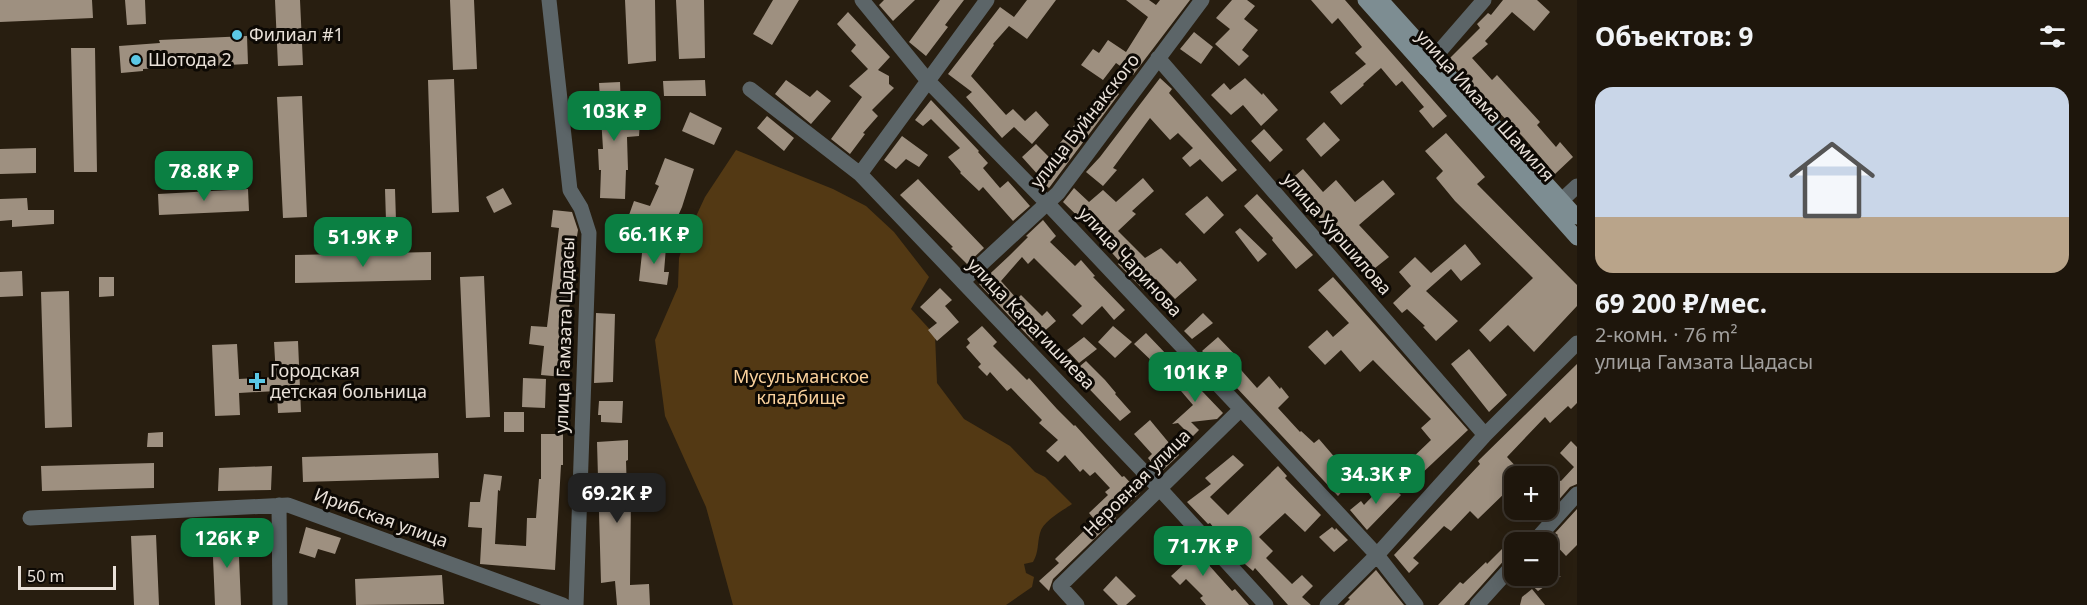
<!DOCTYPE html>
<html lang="ru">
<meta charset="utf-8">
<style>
body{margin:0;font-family:"Noto Sans",sans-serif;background:#2b231a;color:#f1f3f6;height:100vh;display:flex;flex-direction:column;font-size:22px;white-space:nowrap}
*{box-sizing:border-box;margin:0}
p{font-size:20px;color:#a19f9d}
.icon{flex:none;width:33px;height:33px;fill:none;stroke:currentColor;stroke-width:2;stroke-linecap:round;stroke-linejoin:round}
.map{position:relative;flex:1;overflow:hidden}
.side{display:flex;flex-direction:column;background:#1e160c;width:510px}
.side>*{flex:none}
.tools{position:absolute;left:1504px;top:466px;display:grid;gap:12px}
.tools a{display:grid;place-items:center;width:54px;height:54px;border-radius:12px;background:#1e160c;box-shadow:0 3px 15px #0003,0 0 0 2px #3c352d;font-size:30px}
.scale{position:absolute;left:18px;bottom:15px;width:98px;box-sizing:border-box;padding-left:6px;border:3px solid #e9e1d9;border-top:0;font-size:16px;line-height:21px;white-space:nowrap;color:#e9e1d9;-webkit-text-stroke:4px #0d0904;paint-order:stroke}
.price{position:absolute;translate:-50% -51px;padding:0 14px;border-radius:12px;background:#0b8043;color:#fff;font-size:20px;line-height:39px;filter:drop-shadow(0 2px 3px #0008)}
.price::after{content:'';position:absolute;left:50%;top:36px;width:18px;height:14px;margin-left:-9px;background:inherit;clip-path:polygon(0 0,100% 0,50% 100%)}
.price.on{background:#222;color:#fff}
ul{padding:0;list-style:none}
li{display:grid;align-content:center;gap:12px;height:318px;padding:0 18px}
li span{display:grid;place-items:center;height:186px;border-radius:18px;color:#555}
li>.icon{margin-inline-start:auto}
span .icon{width:108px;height:108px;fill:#fffc;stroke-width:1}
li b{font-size:26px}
h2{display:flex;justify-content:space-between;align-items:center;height:72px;padding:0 18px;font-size:26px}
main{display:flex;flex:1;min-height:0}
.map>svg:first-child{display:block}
.green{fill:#533914}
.building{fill:#9e9080}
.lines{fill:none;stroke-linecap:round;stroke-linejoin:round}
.minor{stroke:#5c6568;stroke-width:15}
.secondary{stroke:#7d8d92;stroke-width:15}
.poi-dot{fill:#5bc8e6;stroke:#0d0904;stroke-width:2}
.labels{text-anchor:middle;stroke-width:6;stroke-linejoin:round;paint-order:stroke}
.poi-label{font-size:18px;fill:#e9e1d9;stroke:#0d0904;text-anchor:start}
.street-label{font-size:18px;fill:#e9e1d9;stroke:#0d0904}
.park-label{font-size:18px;fill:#fad19c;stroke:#0d0904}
</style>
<main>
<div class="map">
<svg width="1577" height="605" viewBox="0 0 1577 605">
<rect width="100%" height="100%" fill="#281e10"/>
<path class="green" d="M736 150 833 189 866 206 894 232 929 277 911 309 935 335 937 383 964 419 1010 446 1035 472 1045 477 1072 504C1062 511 1043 521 1040 533 1037 544 1039 552 1033 562L1024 564 1026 573 1034 577 1032 587 1006 605H733L706 507 665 416 655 340 678 287 679 258 685 240 705 197Z"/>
<path class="building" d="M0 0H92L93 18 0 22Z
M125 0H145L146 24 127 25Z
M275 0H300L303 65 278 66Z
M450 0H474L477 69 453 70Z
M625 0H655L656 61 628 64Z
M676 0H704L705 58 679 59Z
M773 0H799L772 45 753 34Z
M884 0H915L893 21 879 5Z
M940 0H964L945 25 948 27 926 56 909 42Z
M1027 0H1056L1027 39 1009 26 993 44 994 45 971 76 1006 115 1013 109 1025 121 1036 111 1049 125 1032 144 1014 127 1002 138 966 97 972 92 948 74 1000 7 1014 17Z
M1126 0H1149L1156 5 1160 0H1190L1133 75 1116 63 1103 80 1081 65 1093 49 1099 53 1108 40 1126 52 1148 17Z
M1232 0H1247L1255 6 1244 19 1258 30 1242 50 1249 56 1239 66 1215 44 1230 29 1216 18Z
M1311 0H1345L1447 116 1433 128 1419 111 1424 107 1402 81 1396 86 1381 68 1363 84 1364 85 1341 105 1330 92 1366 64 1355 53 1362 47 1338 18 1332 24Z
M1503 0H1537L1550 12 1534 31 1512 12 1485 41 1488 44 1472 58 1492 80 1497 75 1540 122 1537 125 1556 147 1560 142 1573 157 1555 174 1524 138 1448 60 1480 28 1477 24 1488 13 1491 15Z
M848 12 890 57 878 70 889 76V84L894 88 872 110 878 116 863 133 865 134 850 154 831 139 862 97 849 86 868 69 851 51 856 45 837 24Z
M1194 32 1213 47 1201 64 1180 49Z
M247 36 248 64 143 69V71L121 73 119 46 160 43 159 40Z
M71 48H95L97 172H74Z
M1160 78 1172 89 1169 93 1237 170 1222 182 1200 159 1190 167 1182 158 1193 148 1178 133 1170 140 1150 118 1113 168 1117 170 1103 186 1086 172 1100 157Z
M1245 78 1262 95 1263 93 1278 110 1261 126 1243 105 1231 115 1211 95 1224 83 1230 90Z
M454 79 459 212 432 213 428 80Z
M705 80 706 96H664L663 81Z
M786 80 810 97 817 90 831 101 811 124 775 94Z
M620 82 621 109 623 108 624 121 640 120 639 136 627 137 628 170H626L625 199 600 198 601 170H599L598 149H603L599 83Z
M1106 85 1119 94 1049 188 1039 179 1040 177 1022 157 1036 144 1049 157Z
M302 96 307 217 283 218 277 97Z
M931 100 979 151 978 152 988 163 983 168 1000 188 1008 181 1030 206 1013 221 983 187 979 191 960 173 961 172 948 157 960 148 931 119 923 126 915 120Z
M690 112 722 128 714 145 682 131Z
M767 116 794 138 784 151 757 128Z
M1324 122 1340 140 1321 157 1306 139Z
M1264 129 1283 150 1270 162 1251 141Z
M1446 133 1485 177 1477 184 1577 285V306L1534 352 1508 325 1490 342 1479 330 1533 278 1455 201 1436 178 1443 171 1425 151Z
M902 136 928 155 919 167 906 159 896 169 884 160Z
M36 148V173L0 174V149Z
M665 158 694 169 682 207 670 234 641 224 643 219 629 215 634 201 650 206 659 186 655 184Z
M1303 169 1323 192 1336 180 1355 202 1383 180 1395 194 1359 225 1389 257 1370 272 1335 236 1289 181Z
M1143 178 1154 191 1132 211 1136 214 1118 231 1145 258 1161 248 1177 264 1180 261 1197 280 1175 299 1156 279 1144 290 1118 264 1120 262 1091 229 1063 202 1074 188 1089 202 1103 190 1116 202Z
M918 179 984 248 967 264 951 248 953 247 900 195Z
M503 188 512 204 494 213 486 197Z
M248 189 249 211 159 215 158 194Z
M385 189H395L396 221H386Z
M1257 194 1313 255 1296 269 1272 240 1273 238 1244 206Z
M1207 196 1224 215 1204 234 1185 214Z
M27 198 28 210H54V224L12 227V220L0 221V199Z
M553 210 572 212 578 230 570 279 573 280 568 317 563 316 560 353 566 354 564 377 541 375 544 346 529 344 531 326 547 327 559 228 551 227Z
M1043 220 1056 236 1050 242 1075 266 1081 260 1095 276 1093 277 1125 310 1114 320 1102 306 1082 325 1072 315 1082 306 1034 258 1028 264 1022 257 1001 281 1017 299 1021 295 1042 316 1047 311 1056 321 1033 341 979 284 1009 256 1028 237 1026 236Z
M1240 228 1267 254 1258 262 1235 232Z
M643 244 666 247 664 272H669L667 285 639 281Z
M1465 244 1481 264 1461 281 1451 269 1426 291 1458 321 1436 341 1423 327 1425 326 1407 309 1402 313 1393 303 1411 286 1399 272 1415 257 1431 273Z
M431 252V280L295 283V255Z
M22 271 23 296 0 297V272Z
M484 276 490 417 466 418 460 277Z
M99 277H114V296L99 297Z
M1333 277 1468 430 1419 476 1407 463 1431 440 1421 428 1431 419 1373 360 1360 372 1341 350 1325 365 1308 347 1327 330 1333 337 1349 323 1318 290Z
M940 288 952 300 945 306 959 322 937 341 928 330 937 323 920 307Z
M69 291 72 427 45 428 41 292Z
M596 313 615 314 613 382 594 383Z
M1203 313 1213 323 1192 339 1184 331Z
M982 326 997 342 993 346 1027 380 1029 378 1057 409 1074 426 1075 425 1122 477 1124 476 1140 493 1114 516 1116 518 1053 579 1049 591 1039 581 1059 563 1055 559 1095 520 1089 513 1108 495 1105 492 1110 488 1095 472 1090 476 1083 469 1080 472 1065 455 1058 462 1046 451 1058 440 1039 423 1042 420 1011 388 1007 391 990 372 987 376 978 367 981 364 966 347 970 343 967 339Z
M1113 326 1132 342 1115 358 1098 342Z
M1146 333 1168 356 1156 365 1134 344Z
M1084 337 1097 349 1079 363 1067 350Z
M1218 337 1238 358 1234 362 1257 388 1269 376 1280 389 1281 387 1289 397 1278 408 1300 432 1301 431 1314 443 1319 439 1343 467 1348 462 1359 473 1338 496 1206 355 1202 351Z
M298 341 301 412 278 413 277 391 239 393 240 415 215 416 212 345 237 344 239 379 276 377 274 342Z
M1469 349 1507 395 1489 412 1451 364Z
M1086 361 1105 380 1116 393 1115 394 1131 412 1120 421 1073 372Z
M1577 364V403L1571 409 1568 406 1550 423 1545 417 1507 457 1521 472 1508 486 1510 488 1478 519 1470 511 1451 531 1444 526 1413 558 1419 563 1409 573 1394 555 1480 464 1478 461Z
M1183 367 1203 388 1201 390 1223 413 1217 419 1191 422 1199 430 1192 437 1178 423 1172 424 1193 405 1181 391 1184 388 1173 376Z
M523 378 546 379 545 408 522 407Z
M599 401H623L622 423 601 422V415H598Z
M504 412H524V432H504Z
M1150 420 1179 455 1160 473 1148 458 1152 454 1134 434Z
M163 432V447H147L148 433Z
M541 434H563V465H561L555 570 480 564 482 528 468 527 470 502H480L484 474 502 476 500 491 498 490 495 544 526 546 527 518H536L539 479H541Z
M628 440V460L626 461 627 494H631L630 585 649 584 650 605H617L615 581 601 583 597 442Z
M1571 441 1577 447V484L1570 487 1542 519 1533 510H1548V479L1553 483 1558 480 1561 481 1574 467 1560 453Z
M438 453 439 478 303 482 302 457Z
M1233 455 1244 465 1210 497 1228 515 1278 466 1287 476 1285 478 1321 515 1305 532 1285 513 1259 537 1273 551 1266 558 1292 584 1302 575 1313 586 1302 597 1311 605H1288L1255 568 1253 571 1238 558 1210 523 1208 524 1187 502 1211 484 1205 478Z
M154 463V488L42 491 41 466Z
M272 466 271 490 218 491 219 468Z
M1387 481 1401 495 1367 530 1350 510 1361 501 1364 505Z
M1577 509V545L1566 556 1552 541 1558 535 1555 533Z
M306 527 341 538 335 554 318 549 315 558 299 553Z
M1332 527 1335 530 1336 528 1348 540 1334 552 1319 537Z
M238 533 241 605H215L212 534Z
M156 535 159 605H134L131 536Z
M1183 536 1232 591 1235 589 1249 605H1206L1200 598 1203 596 1186 579 1180 585 1171 576 1184 564 1170 549Z
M1515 536V554L1508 556 1464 605H1438L1460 582 1463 584 1486 562 1487 564Z
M1376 570 1404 605H1344L1350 599 1348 598Z
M442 575 444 604 356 605 355 579Z
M1116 576 1136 596 1126 605H1118L1103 590Z
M1522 576H1561L1538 591Z
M1532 589 1545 605H1520L1522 597Z"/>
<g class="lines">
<path class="minor" d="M549 0 570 190 581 208 589 233 576 605
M862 0 928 81 1047 203 1241 409 1377 555 1416 605
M1158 58 1485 435
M1425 68 1484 0
M750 89 860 174 1160 489 1266 605
M860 174 987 0
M1562 200 1577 186
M963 281 1058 193 1202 0
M279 505 280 605
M30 518 288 505 563 605
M1533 543 1577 494
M1077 605 1060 586 1241 409
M1327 605 1377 555 1485 435 1577 343
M1477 605 1515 563"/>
<path class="secondary" d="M1365 0 1577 238
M1381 0 1577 217"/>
</g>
<g class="poi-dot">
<circle cx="237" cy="35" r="6"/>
<circle cx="136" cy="60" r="6"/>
<path d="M254 372h6v6h6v6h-6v6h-6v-6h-6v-6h6z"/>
</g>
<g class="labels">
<g class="poi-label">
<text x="249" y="41">Филиал #1</text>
<text x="148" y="66">Шотода 2</text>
<text x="270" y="377">Городская<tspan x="270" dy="21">детская больница</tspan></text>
</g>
<g class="street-label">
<text transform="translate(1485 106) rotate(48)" y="6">улица Имама Шамиля</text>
<text transform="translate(1085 121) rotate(-52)" y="6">улица Буйнакского</text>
<text transform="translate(1337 234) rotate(49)" y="6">улица Хуршилова</text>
<text transform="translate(1130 262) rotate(47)" y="6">улица Чаринова</text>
<text transform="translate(1031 324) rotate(46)" y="6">улица Карагишиева</text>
<text transform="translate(565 335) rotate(-88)" y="6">улица Гамзата Цадасы</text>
<text transform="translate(1137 483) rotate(-45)" y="6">Неровная улица</text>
<text transform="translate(381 518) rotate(20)" y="6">Ирибская улица</text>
</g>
<g class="park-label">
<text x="801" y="383">Мусульманское<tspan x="801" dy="21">кладбище</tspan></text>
</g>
</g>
</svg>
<div class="tools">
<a>+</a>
<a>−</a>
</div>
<div class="scale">50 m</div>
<b class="price" style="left:614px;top:142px">103K ₽</b>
<b class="price" style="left:204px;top:202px">78.8K ₽</b>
<b class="price" style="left:654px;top:265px">66.1K ₽</b>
<b class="price" style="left:363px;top:268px">51.9K ₽</b>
<b class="price" style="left:1195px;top:403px">101K ₽</b>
<b class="price" style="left:1376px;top:505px">34.3K ₽</b>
<b class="price on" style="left:617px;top:524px">69.2K ₽</b>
<b class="price" style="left:227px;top:569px">126K ₽</b>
<b class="price" style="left:1203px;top:577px">71.7K ₽</b>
</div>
<section class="side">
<h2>Объектов: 9<svg class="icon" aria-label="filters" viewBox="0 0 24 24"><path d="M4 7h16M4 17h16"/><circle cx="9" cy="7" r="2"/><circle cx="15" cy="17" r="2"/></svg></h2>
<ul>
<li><span style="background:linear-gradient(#c9d6e8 70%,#b9a48a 0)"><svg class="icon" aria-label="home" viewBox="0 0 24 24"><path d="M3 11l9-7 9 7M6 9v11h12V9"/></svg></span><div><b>69 200 ₽/мес.</b><p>2-комн. · 76 m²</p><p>улица Гамзата Цадасы</p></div></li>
</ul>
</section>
</main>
